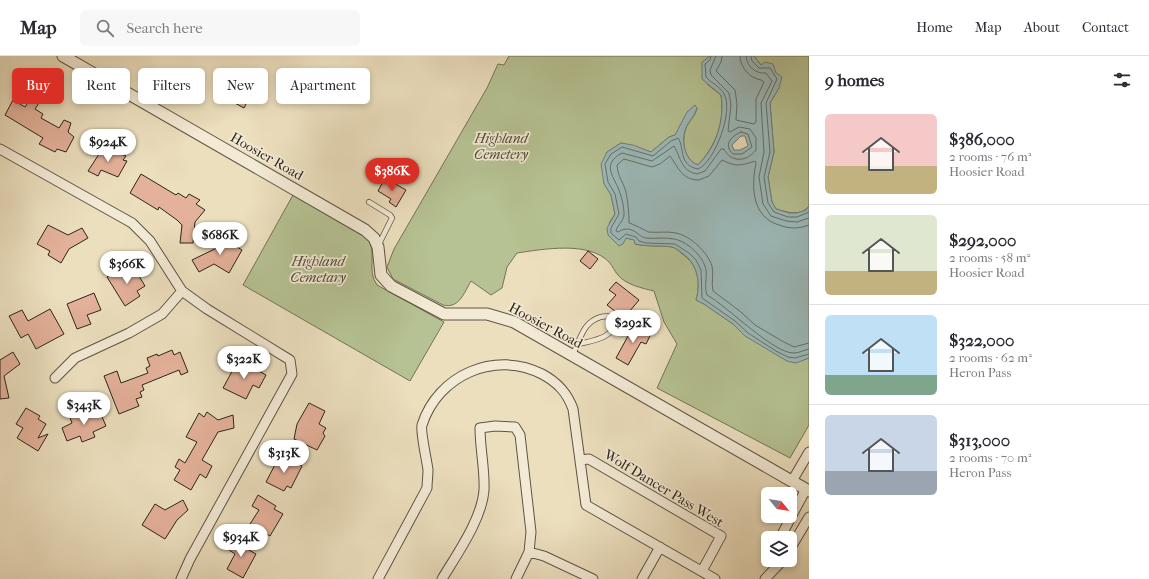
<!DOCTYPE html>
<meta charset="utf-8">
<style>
body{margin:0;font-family:"IM FELL French Canon",serif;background:#f7f7f7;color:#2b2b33;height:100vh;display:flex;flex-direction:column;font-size:15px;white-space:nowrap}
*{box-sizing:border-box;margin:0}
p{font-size:13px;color:#7c7c81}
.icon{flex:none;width:22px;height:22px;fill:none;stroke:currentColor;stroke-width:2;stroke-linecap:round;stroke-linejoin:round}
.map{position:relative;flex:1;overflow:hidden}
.details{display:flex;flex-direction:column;background:#fff;width:340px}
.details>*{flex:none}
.banner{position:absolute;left:12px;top:12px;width:380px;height:36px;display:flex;gap:8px}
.needle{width:26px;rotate:120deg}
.fabs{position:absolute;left:761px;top:431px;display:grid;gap:8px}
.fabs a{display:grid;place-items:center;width:36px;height:36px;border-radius:6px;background:#fff;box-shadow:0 2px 6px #0003;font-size:20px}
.price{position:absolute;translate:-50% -34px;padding:0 9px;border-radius:14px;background:#fff;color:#222;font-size:13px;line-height:26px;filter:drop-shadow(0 1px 2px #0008)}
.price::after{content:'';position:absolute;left:50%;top:24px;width:12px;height:9px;margin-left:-6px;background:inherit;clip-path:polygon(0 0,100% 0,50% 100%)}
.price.current{background:#d93025;color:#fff}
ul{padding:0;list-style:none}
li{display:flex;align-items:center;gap:12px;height:100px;padding:0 16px}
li+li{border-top:1px solid #e1e1e2}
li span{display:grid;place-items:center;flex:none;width:112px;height:80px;border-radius:6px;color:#555}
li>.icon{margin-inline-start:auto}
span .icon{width:48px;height:48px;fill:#fffc;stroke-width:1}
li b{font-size:17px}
h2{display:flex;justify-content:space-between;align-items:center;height:48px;padding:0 16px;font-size:17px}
.pill{padding:0 14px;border-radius:6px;background:#fff;box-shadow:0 2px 6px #0003;font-size:14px;line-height:36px}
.pill.current{background:#d93025;color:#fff}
header{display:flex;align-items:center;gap:24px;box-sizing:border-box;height:56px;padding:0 20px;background:#fff;border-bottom:1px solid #e1e1e2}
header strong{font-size:19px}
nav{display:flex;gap:22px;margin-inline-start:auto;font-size:14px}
.search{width:280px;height:36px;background:#f7f7f7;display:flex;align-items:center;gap:10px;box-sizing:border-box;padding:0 14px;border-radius:6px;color:#7c7c81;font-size:15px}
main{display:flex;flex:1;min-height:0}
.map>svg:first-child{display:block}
.green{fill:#b6c293;stroke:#717458}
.water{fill:#9cbaba;stroke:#6f7e7b;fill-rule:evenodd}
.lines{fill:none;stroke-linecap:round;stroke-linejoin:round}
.shore{stroke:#64706b;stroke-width:1}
.building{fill:#e4b19a;stroke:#2c251c}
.service-casing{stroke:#5c5444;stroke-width:6}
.minor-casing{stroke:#5c5444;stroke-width:11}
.tertiary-casing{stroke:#5c5444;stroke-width:13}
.service{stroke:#f3ead5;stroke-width:4.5}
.minor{stroke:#f3ead5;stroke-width:9}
.tertiary{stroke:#f3ead5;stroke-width:11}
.labels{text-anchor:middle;stroke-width:3.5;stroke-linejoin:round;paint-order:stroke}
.park-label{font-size:14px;font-style:italic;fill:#4e4c3a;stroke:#f3ead5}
.street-label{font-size:14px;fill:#2c251c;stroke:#f3ead5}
</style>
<header>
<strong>Map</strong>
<div class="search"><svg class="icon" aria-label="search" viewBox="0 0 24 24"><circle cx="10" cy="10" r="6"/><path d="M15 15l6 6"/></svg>Search here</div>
<nav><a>Home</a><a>Map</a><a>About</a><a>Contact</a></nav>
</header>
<main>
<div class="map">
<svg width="809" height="523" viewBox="0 0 809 523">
<rect width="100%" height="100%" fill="#ecdfbe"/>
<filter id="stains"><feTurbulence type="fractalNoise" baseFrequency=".005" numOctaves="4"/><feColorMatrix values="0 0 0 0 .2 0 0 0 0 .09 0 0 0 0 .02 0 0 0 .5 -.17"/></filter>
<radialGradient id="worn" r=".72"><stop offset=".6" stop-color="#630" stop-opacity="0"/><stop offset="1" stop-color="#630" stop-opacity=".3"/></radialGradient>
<path class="green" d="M509 0H710L708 29 721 39C725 65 716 90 698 109 683 104 680 81 688 68 692 62 695 60 697 52L675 79 669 81 651 96 621 87 607 96 604 127 611 139 615 158 609 167 626 182 635 184V188C647 191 659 189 672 191 676 192 679 195 682 198 698 208 701 227 696 244L704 248 733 268 745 280 802 304 809 302V369L790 402 657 332 677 288 664 266 654 235C642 232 626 229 618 219 614 215 613 210 609 206 589 185 544 193 517 197L507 211 502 232 491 239 471 225C464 237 459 253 443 249L393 223 387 211 394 193 487 32 498 8 504 9Z
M754 0H809V150C800 161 787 156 776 153L772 146 768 121 774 96 770 47 779 32Z
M293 139 367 182C378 194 366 215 377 229L444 266 410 325 243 229Z"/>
<path class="water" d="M710 0H754L761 9 765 6 773 8 776 17 782 21 779 32 770 47 774 96 768 121 772 146 776 153 789 157H797L806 154 809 150V302L796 307 787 305 745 280 733 268 704 248 696 244C701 227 698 208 682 197 679 195 676 192 672 191 659 189 647 191 635 188L634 184 626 182 623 188 619 190 608 179 607 172 615 158 611 139 604 128 601 108 607 96 621 87 633 89 651 96 669 81 675 79 687 56 695 49 697 52C694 61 692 61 688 68 680 80 683 104 698 109 716 91 725 65 721 39L702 23V6ZM741 80H745L748 90 740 94H734L732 89Z"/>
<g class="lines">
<path class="shore" d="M711 0 710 4 705 8 706 21C711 27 721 31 724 38 734 54 715 106 698 113 678 109 685 92 678 82L671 85 653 100 622 91 611 98 605 108 608 126 615 138 619 158 611 172V177L619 184 626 178 636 181 639 185 646 187 675 188 689 197 696 204 701 214 702 242 735 265 748 277 776 295 788 301 795 302 809 298
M716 0 710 14 711 19 729 37 731 49 728 75 730 76 739 71 750 73 756 82V94C747 106 731 107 724 93H721L705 115 697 118C681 115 681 102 674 90L652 105 622 97C600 109 615 121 620 137 622 142 624 152 624 158 624 165 617 169 616 175L618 176C633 167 637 181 646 182 655 183 665 181 674 183 687 185 704 201 706 214 707 222 704 231 707 239 727 250 774 298 794 297 799 297 804 294 809 293
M722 0 721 6 716 15 735 34 737 48 736 64 754 68 756 66V43L764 26C761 23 759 24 755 22 747 19 740 9 740 0
M746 0C747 11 756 18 766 17L772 25 761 47 764 96 759 121 763 148 771 160 786 165 797 166 809 162
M751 0 752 5 759 12H770L777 23 766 47 770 96 764 121 768 147 774 156 788 161H797L809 156
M741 76 748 78 752 91 742 98H733C723 89 731 80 741 76Z
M809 169C798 173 790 173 779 169 752 161 751 131 756 107L755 105C740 110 736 111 722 104L709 120 699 124C682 124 678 111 670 100L660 108 652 111 624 103 617 109C618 122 623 125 626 136 628 146 629 157 629 167 633 168 647 175 648 176 658 177 667 175 676 177 691 180 708 197 712 210 714 218 711 227 713 235L741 256 755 269 782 285 794 291 809 287"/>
</g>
<path class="building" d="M227 27 250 40 244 52 220 39Z
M31 42 39 47 35 53 43 58 41 62 59 72 64 64 71 67 68 76 74 81 66 96 57 93 55 96 39 88 43 82 5 59 13 44 25 51Z
M103 92 114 99 116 96 126 100 123 104 127 105 118 121 101 114 98 120 88 115Z
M141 118 176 139 178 137 186 142 189 138 200 144 196 148 205 154 195 166 193 187H180L182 169 177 164 159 151 158 154 130 137Z
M385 122 406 134 396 151 389 146 391 143 378 135Z
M48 169 68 179 82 172 88 182 69 193 61 207 48 199 50 195 37 188Z
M223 177 239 188H232L242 194 229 217 214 208 199 216 192 204 225 188 216 187Z
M588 195 598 203 590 213 580 205Z
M134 212 145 230 137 235 140 240 125 250 107 221 120 213 123 218Z
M616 226 639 244 624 262 607 249 616 239 609 234Z
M94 237 101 254 87 259 91 268 77 273 67 248Z
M50 253 64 278 36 293 28 278 21 282 9 260 22 254 28 265Z
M634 269 651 278 646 288 641 286 628 309 616 302Z
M172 294 174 299 180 296 188 316 181 319 179 314 142 329 144 334 140 336 142 341 136 343 139 350 119 358 104 320 117 315 121 327 148 317 146 312 150 310 147 302 157 298 158 300Z
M13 296 20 308 4 320 9 342 0 343V304Z
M242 306 266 319 259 332 253 329 246 343 223 332 236 308 240 310Z
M309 347 325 355 319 368 326 372 323 377 325 380 317 394 294 383 297 368Z
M26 352 40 360 38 363 46 368 38 382 48 378 38 395 17 382 23 372 16 368Z
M82 354 85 360 99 354 106 370 93 376 95 381 82 386 80 380 67 385 62 372 72 367 69 359Z
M207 356 218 364 233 359 234 372 218 376 202 404 212 410 206 422 200 418 191 434 174 424 180 414 175 411 179 403 185 407 197 386 186 381 199 357 204 361Z
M280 399 302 410 291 432 287 430 284 435 266 426Z
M258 439 276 450 274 453 283 458 270 480 250 468 259 454 252 450Z
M183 444 188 454 177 464 165 483 142 469 155 448 165 454Z
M235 482 249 490 247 493 256 498 243 522 227 513 235 498 229 494Z"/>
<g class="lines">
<defs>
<path id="service" d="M369 146 390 159 392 162 378 190
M572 300C577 291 580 279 586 271 593 262 607 256 616 264 614 282 595 284 579 288"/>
<path id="minor" d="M0 93 132 167 150 185 182 235 207 253 290 304 292 318 190 503 181 523
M55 322 75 302 129 277 162 258 182 235
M580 404 589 403 721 480 702 515
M792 425 809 396
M780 482 806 433
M790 493 809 461
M529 496 544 500 593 523
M378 523 427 432C427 426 428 420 428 414 427 405 420 375 422 369 438 319 495 294 542 318 557 326 567 336 573 353L586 449 715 523
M442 523C457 498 482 463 484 434 485 414 480 393 480 372L495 370 515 371 520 379 531 476 529 496 516 523
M642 523 660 491
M765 523 783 504"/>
<path id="tertiary" d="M63 0 365 174 374 182 378 191 381 219 391 230 444 258H487L514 266 809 435"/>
</defs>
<use href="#service" class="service-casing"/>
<use href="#minor" class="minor-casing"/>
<use href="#tertiary" class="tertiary-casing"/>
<use href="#service" class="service"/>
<use href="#minor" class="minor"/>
<use href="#tertiary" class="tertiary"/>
</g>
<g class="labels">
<g class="park-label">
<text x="501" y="87">Highland<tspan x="501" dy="16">Cemetery</tspan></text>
<text x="318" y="210">Highland<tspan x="318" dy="16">Cemetary</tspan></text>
</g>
<g class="street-label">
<text transform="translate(267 100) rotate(30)" y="5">Hoosier Road</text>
<text transform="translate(546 269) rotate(28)" y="5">Hoosier Road</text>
<text transform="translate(664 432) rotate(31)" y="5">Wolf Dancer Pass West</text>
</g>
</g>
<rect width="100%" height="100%" filter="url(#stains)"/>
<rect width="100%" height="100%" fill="url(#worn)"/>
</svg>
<div class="fabs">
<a><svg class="needle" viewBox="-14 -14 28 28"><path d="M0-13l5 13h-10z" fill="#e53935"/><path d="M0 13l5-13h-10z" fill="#7c7c81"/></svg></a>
<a><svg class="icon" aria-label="layers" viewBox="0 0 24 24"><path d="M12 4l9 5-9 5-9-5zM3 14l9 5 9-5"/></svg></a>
</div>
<b class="price" style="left:108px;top:107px">$924K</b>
<b class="price current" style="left:392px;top:136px">$386K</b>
<b class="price" style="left:220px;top:200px">$686K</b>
<b class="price" style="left:127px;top:229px">$366K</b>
<b class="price" style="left:633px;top:288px">$292K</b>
<b class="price" style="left:244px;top:324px">$322K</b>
<b class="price" style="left:84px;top:370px">$343K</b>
<b class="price" style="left:284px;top:418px">$313K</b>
<b class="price" style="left:241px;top:502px">$934K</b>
<div class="banner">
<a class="pill current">Buy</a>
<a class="pill">Rent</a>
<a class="pill">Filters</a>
<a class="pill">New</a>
<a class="pill">Apartment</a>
</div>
</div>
<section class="details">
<h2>9 homes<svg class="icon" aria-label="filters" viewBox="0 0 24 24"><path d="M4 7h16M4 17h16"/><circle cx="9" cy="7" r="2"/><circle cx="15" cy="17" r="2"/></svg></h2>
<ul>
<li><span style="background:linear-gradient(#f6c9c9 65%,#c2b280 0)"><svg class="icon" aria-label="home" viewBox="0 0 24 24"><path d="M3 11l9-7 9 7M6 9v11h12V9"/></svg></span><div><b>$386,000</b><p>2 rooms · 76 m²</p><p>Hoosier Road</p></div></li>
<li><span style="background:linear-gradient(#dfe7d0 70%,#c2b280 0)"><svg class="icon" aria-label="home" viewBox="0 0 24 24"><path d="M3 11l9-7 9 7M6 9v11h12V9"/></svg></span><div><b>$292,000</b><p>2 rooms · 58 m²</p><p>Hoosier Road</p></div></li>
<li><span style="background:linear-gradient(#bfe0f5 75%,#7fa58c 0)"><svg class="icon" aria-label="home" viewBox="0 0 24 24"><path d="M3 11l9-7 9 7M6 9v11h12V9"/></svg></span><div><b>$322,000</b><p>2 rooms · 62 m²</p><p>Heron Pass</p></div></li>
<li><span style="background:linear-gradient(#c9d6e8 70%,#9aa5b1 0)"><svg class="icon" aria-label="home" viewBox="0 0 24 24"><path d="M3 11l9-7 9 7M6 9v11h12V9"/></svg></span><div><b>$313,000</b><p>2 rooms · 70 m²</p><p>Heron Pass</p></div></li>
</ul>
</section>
</main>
